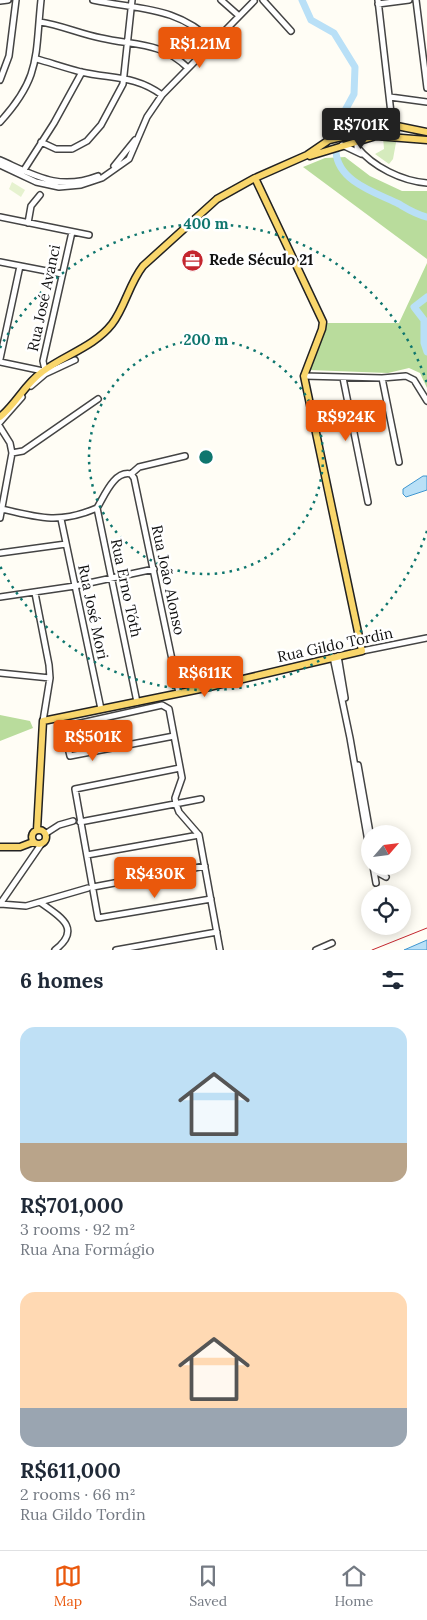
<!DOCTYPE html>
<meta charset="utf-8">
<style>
body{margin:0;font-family:Lora,serif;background:#f6f6f7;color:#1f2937;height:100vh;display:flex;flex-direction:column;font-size:19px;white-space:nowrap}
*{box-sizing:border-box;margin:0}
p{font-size:16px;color:#747a83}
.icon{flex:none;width:28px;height:28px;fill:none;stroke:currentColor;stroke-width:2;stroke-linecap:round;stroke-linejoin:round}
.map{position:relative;height:950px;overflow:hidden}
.side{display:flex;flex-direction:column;background:#fff;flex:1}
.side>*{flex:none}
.needle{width:32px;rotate:62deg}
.controls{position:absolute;left:361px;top:825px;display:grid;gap:10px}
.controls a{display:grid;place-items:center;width:50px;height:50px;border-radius:50%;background:#fff;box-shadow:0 2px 12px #0003;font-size:25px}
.price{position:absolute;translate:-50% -42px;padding:0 11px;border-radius:5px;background:#ea580c;color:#fff;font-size:16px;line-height:32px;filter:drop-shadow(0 1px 2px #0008)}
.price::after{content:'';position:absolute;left:50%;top:30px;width:15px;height:11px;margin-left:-8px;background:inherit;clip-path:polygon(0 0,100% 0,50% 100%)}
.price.current{background:#222;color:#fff}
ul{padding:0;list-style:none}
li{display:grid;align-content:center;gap:10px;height:265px;padding:0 20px}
li span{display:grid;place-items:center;height:155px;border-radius:15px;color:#555}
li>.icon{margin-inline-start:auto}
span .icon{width:90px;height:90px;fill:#fffc;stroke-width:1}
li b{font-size:21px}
h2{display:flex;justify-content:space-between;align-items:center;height:60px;padding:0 20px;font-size:21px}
.menu{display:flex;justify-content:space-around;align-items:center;height:70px;border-top:1px solid #e0e1e3;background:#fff;font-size:14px;color:#747a83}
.menu a{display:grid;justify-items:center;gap:2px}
.menu .current{color:#ea580c}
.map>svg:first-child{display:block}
.green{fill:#d5ebbd}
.forest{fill:#b9dc9c}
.pitch{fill:#e6f2cf}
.water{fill:#b9e0f7;stroke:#3f96cf}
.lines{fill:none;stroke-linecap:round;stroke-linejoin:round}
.river{stroke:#b9e0f7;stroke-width:7}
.minor-casing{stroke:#444;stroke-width:8}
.major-casing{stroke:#222;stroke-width:9}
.minor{stroke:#fff;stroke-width:5}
.major{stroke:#f9d66b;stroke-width:6}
.rail{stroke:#c4262e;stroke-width:1}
.ring{fill:none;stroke:#0f766e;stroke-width:2.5;stroke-dasharray:2.5 5}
.labels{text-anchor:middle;stroke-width:5;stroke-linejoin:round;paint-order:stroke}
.poi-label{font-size:15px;font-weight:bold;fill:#111;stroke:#fff;text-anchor:start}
.street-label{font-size:15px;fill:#111;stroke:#fff}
.centre{fill:#0f766e;stroke:#fff;stroke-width:2.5}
.ring-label{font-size:15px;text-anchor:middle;font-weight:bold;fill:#0f766e;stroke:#fff;stroke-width:5;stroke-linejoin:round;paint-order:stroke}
</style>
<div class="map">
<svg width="427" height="950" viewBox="0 0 427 950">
<rect width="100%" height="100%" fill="#fffdf5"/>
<path class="green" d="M383 137H397L393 159 389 164 375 154 384 149Z"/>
<path class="forest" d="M345 157 370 176 402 191H427V259L303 167 325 158Z
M427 263V388L420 373 409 368 388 373 309 370 327 323H399Z
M0 715 30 721 33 728 0 741Z"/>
<path class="pitch" d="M12 182 25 190 21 197 9 189Z"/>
<path class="water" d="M423 476H427V490L406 497 403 494V489Z
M427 940V950H404Z"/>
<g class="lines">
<path class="river" d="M302 0 311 20 334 33 355 67 354 94 342 116 338 130
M336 152C338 182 377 193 399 204 409 210 415 214 427 217
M427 297 414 307 424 320V343L427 352"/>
<defs>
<path id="minor" d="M93 0C139 10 177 6 213 42
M221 0 238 15
M263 0 291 31
M378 0 391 113 397 126
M416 0 427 88
M0 1 8 0
M378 4 409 0
M40 22C61 25 80 34 101 38 135 46 160 41 188 68
M37 59C51 63 66 68 81 72 111 79 135 75 162 95
M0 80 9 56 16 0
M390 97 427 102
M0 122C41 77 35 57 41 0
M385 127 391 113
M357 140V147C373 167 402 181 427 183
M41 142 56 149H72L87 141 101 125 123 84 132 0
M342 145 361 154
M0 160C36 176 59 191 98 176
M0 165 36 182 59 187 81 185 102 178 129 159 147 117 162 95 254 1
M114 166 135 140
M22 173 54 123 82 72
M0 217 89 235
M28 223 31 206 40 195
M0 262 62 274
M0 359 20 266
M0 362 43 371
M45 370 43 361 72 232
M304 376 382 378 406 376 414 380 427 401
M343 378 368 502
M382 378 399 462
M31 386 45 374 75 360
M0 422 22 397
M0 427 10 443 12 453 0 518
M12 453 23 451 98 399
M131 474 134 478 179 693
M131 474 139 467 185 456
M97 508 137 702
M2 509C39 518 60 524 97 508 104 497 114 470 131 474
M61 519 101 709
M0 553 66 544
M35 593 49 665 50 678 43 721
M0 597 75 586 154 569
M362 651 427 638
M338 656 345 698
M333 657 350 738 370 853
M0 673 50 678
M174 736 70 756 63 727 162 705 169 709 182 778 175 798 176 804 179 812 199 835 220 950
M358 765 370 833
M180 768 75 789 98 918 211 899
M80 822 201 799
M45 834 59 825 73 821
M87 855 199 835
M373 866 376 883
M376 866 377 872 386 877
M93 887 205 866
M41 903C61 917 82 929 55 950
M0 904 26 906 88 888
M0 904 42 843
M116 950 217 932
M316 950 332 943"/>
<path id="major" d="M310 156 376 136 427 140
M0 417C16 404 25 384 42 372 64 355 94 347 112 324 125 307 129 284 143 266L217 199 255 178 307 155 329 140 385 127 397 126 427 132
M37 830 43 721 205 688 362 651 304 376 322 329 323 322 255 178
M32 837a7 7 0 1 1 14 0a7 7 0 1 1-14 0Z
M0 847H20L33 842"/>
</defs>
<use href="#minor" class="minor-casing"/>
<use href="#major" class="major-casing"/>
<use href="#minor" class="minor"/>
<use href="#major" class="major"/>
<path class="rail" d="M372 950 427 928"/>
</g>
<g class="ring">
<circle cx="206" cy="457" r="117"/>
<path d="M427 531A233 233 0 0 1 0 566M0 348A233 233 0 0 1 427 383"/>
</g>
<defs>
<symbol id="office-disc" viewBox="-11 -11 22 22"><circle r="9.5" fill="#c4262e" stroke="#fff"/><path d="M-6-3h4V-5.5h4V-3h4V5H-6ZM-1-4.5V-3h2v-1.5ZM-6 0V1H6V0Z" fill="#fff"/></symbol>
</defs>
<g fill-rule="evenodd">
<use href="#office-disc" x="180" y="248" width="25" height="25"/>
</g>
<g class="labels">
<g class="poi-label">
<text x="209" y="265">Rede Século 21</text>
</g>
<g class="street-label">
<text transform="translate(44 298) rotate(-78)" y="5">Rua José Avanci</text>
<text transform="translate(168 580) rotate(78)" y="5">Rua João Alonso</text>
<text transform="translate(126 588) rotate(78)" y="5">Rua Erno Tóth</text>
<text transform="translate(93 612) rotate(78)" y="5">Rua José Mori</text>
<text transform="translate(335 645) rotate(-12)" y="5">Rua Gildo Tordin</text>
</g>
</g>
<circle cx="206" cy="457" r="8" class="centre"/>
<g class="ring-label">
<text x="206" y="229">400 m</text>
<text x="206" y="345">200 m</text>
</g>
</svg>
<div class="controls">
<a><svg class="needle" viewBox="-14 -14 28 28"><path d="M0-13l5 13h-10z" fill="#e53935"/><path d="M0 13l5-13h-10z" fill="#747a83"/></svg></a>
<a><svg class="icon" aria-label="locate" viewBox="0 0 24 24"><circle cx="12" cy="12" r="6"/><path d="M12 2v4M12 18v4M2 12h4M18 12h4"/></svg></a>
</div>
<b class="price" style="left:200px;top:69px">R$1.21M</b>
<b class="price current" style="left:361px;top:150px">R$701K</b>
<b class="price" style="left:346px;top:442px">R$924K</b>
<b class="price" style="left:205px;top:698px">R$611K</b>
<b class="price" style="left:93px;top:762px">R$501K</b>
<b class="price" style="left:155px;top:899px">R$430K</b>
</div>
<section class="side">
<h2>6 homes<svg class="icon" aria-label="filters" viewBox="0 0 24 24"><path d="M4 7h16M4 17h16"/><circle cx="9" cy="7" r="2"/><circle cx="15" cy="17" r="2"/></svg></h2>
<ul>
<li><span style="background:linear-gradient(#bfe0f5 75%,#b9a48a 0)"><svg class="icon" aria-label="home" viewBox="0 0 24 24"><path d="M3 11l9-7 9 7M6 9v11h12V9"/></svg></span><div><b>R$701,000</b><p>3 rooms · 92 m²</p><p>Rua Ana Formágio</p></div></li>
<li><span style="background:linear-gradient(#ffd9b3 75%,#9aa5b1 0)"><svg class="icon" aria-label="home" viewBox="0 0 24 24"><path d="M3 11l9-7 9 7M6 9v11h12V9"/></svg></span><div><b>R$611,000</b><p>2 rooms · 66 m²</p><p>Rua Gildo Tordin</p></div></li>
</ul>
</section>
<nav class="menu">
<a class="current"><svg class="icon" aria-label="map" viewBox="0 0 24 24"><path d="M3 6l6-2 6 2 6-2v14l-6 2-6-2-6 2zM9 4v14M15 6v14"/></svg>Map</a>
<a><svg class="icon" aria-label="saved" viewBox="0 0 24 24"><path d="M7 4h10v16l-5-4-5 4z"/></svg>Saved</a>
<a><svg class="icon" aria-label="home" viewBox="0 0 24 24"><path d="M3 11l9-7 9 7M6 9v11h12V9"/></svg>Home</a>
</nav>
